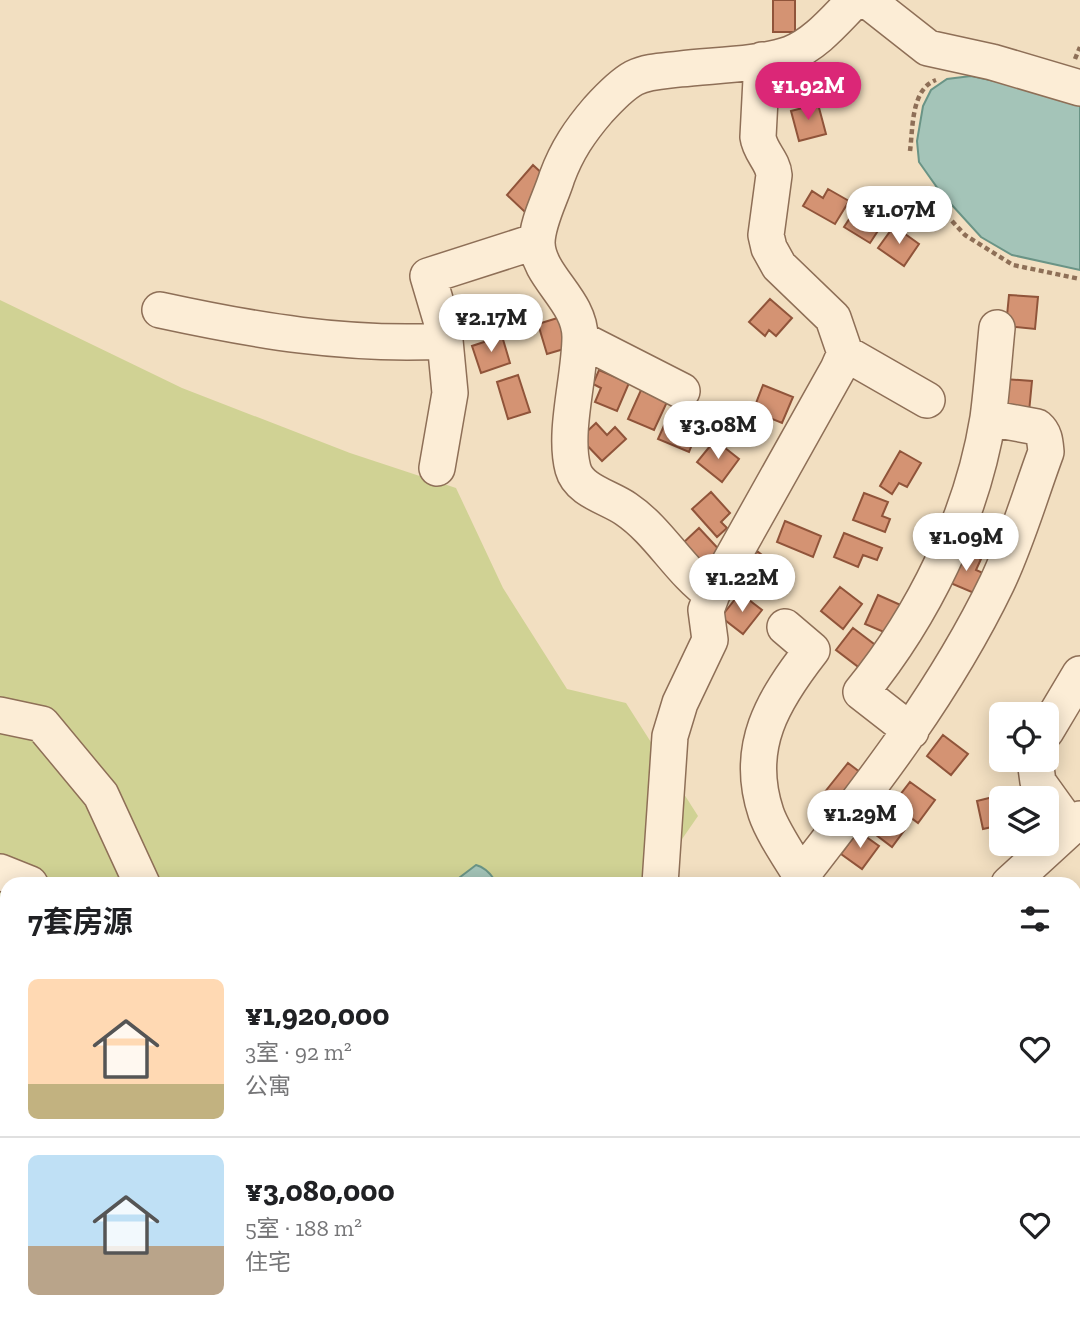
<!DOCTYPE html>
<html lang="zh">
<meta charset="utf-8">
<style>
body{margin:0;font-family:"Zilla Slab","Noto Sans SC",serif;background:#f2f2f2;color:#202124;height:100vh;display:flex;flex-direction:column;font-size:26px;white-space:nowrap}
*{box-sizing:border-box;margin:0}
p{font-size:23px;color:#757577}
.icon{flex:none;width:38px;height:38px;fill:none;stroke:currentColor;stroke-width:2;stroke-linecap:round;stroke-linejoin:round}
.map{position:relative;flex:1;overflow:hidden}
.side{position:absolute;left:0px;top:877px;width:1082px;height:450px;display:flex;flex-direction:column;background:#fff;border-radius:21px 21px 0 0;box-shadow:0 4px 18px #0003}
.side>*{flex:none}
.controls{position:absolute;left:989px;top:702px;display:grid;gap:14px}
.controls a{display:grid;place-items:center;width:70px;height:70px;border-radius:10px;background:#fff;box-shadow:0 4px 18px #0003;font-size:35px}
.price{position:absolute;translate:-50% -60px;padding:0 16px;border-radius:24px;background:#fff;color:#222;font-size:23px;line-height:46px;filter:drop-shadow(0 2px 4px #0008)}
.price::after{content:'';position:absolute;left:50%;top:42px;width:21px;height:16px;margin-left:-10px;background:inherit;clip-path:polygon(0 0,100% 0,50% 100%)}
.price.on{background:#db2777;color:#fff}
ul{padding:0;list-style:none}
li{display:flex;align-items:center;gap:21px;height:175px;padding:0 28px}
li+li{border-top:2px solid #e0e0e0}
li span{display:grid;place-items:center;flex:none;width:196px;height:140px;border-radius:10px;color:#555}
li>.icon{margin-inline-start:auto}
span .icon{width:84px;height:84px;fill:#fffc;stroke-width:1}
li b{font-size:30px}
h2{display:flex;justify-content:space-between;align-items:center;height:84px;padding:0 28px;font-size:30px}
.map>svg:first-child{display:block}
.green{fill:#d0d294}
.water{fill:#a4c4b8;stroke:#6a9486;stroke-width:2}
.building{fill:#d49373;stroke:#90543a;stroke-width:2}
.lines{fill:none;stroke-linecap:round;stroke-linejoin:round}
.minor-casing{stroke:#8e6f57;stroke-width:38}
.highway-casing{stroke:#5b3d2b;stroke-width:42}
.path{stroke:#8e6f57;stroke-width:4.5;stroke-dasharray:5 3.5;stroke-linecap:butt}
.minor{stroke:#fcedd6;stroke-width:35}
.highway{stroke:#ea9549;stroke-width:38}
</style>
<div class="map">
<svg width="1080" height="1326" viewBox="0 0 1080 1326">
<rect width="100%" height="100%" fill="#f2dfc1"/>
<path class="green" d="M0 300 182 388 350 453 456 488 503 588 567 689 626 703 698 816 651 884H7V1320H777L773 1326H0Z
M1080 1088V1326H903L907 1320H1074V1095Z"/>
<path class="water" d="M971 76 1041 91 1080 103V270L1012 255 981 237 941 193 919 162 917 141 923 106 931 90 947 79Z
M476 865C484 867 489 872 494 879L493 884H451Z"/>
<path class="building" d="M773 0H795V32H773Z
M818 104 826 134 799 141 791 111Z
M533 165 547 178 526 213 507 195Z
M828 189 849 201 835 224 803 206 812 191 823 198Z
M859 204 885 220 870 243 844 227Z
M894 226 919 244 904 266 878 248Z
M1009 295 1038 297 1035 329 1006 326Z
M770 299 792 318 776 336 769 330 765 336 749 322Z
M564 316 574 346 547 354 538 324Z
M502 336 510 363 481 373 472 346Z
M599 370 629 383 617 411 595 402 601 388 593 384Z
M518 375 530 412 508 419 497 382Z
M1004 379 1032 381 1029 412 1001 410Z
M763 385 793 397 782 423 753 411Z
M641 390 667 402 654 430 628 419Z
M671 410 691 418 684 433 695 437 689 452 658 439Z
M596 423 607 435 615 427 626 439 602 461 580 438Z
M715 440 739 459 722 482 697 462Z
M900 451 921 463 907 487 899 483 892 494 880 486Z
M711 492 730 513 721 522 727 528 717 537 692 509Z
M864 493 888 502 882 516 890 519 885 532 853 520Z
M785 521 821 536 813 557 777 542Z
M699 528 725 556 709 572 683 543Z
M844 533 882 548 877 560 863 555 858 567 834 557Z
M757 551 779 568 760 592 738 576Z
M961 551 981 559 976 570 983 573 974 593 948 582Z
M840 587 862 604 843 629 821 611Z
M740 593 762 610 743 634 721 617Z
M878 595 903 606 891 635 865 624Z
M853 628 878 647 861 669 836 650Z
M943 735 968 754 951 775 927 756Z
M848 763 865 776 841 807 824 793Z
M910 782 935 800 918 823 893 804Z
M1005 794 1006 798H1001V825L983 829 977 801Z
M884 806 909 824 892 847 867 828Z
M858 831 879 846 862 869 841 854Z"/>
<g class="lines">
<defs>
<path id="minor" d="M867 0 928 48 992 62 1080 88
M160 310C257 331 345 346 445 341
M580 339 682 391
M845 353 927 400
M437 468 450 393 444 330 428 276 537 241
M712 594C679 571 660 532 626 509 609 497 579 491 573 469 563 432 580 377 580 337 580 300 538 277 537 243 537 222 551 197 557 177 567 150 580 131 598 110 608 99 621 85 634 78 648 71 664 71 680 69 714 65 758 65 790 54 816 44 836 19 855 0
M785 627 812 650C773 700 744 747 766 813 773 834 794 863 806 884
M0 715 42 724 101 795 142 884
M911 731 861 692C923 616 972 517 988 418 992 388 994 358 997 328
M1046 731 1080 674
M1035 760 1038 782 1071 828
M0 872 30 884
M801 876C874 782 945 691 997 583 1017 541 1030 495 1046 452 1045 442 1045 434 1037 427L988 418
M660 884 670 736 680 703 710 640 706 610 712 594 838 369 845 353 833 318 779 266 769 248 766 235 774 175C773 161 760 152 758 137L762 60
M1009 884 1080 819
M456 1320 461 1326
M310 1326 311 1320
M595 1326 602 1320"/>
<path id="highway" d="M1074 968 1080 963
M1074 1058 1080 1052
M798 1326 801 1320
M867 1326 871 1320"/>
</defs>
<use href="#minor" class="minor-casing"/>
<use href="#highway" class="highway-casing"/>
<path class="path" d="M1075 59 1080 47
M910 151C913 128 911 89 936 80
M952 221 965 235 1013 265 1080 279
M704 1326 709 1320"/>
<use href="#minor" class="minor"/>
<use href="#highway" class="highway"/>
</g>
</svg>
<div class="controls">
<a><svg class="icon" aria-label="locate" viewBox="0 0 24 24"><circle cx="12" cy="12" r="6"/><path d="M12 2v4M12 18v4M2 12h4M18 12h4"/></svg></a>
<a><svg class="icon" aria-label="layers" viewBox="0 0 24 24"><path d="M12 4l9 5-9 5-9-5zM3 14l9 5 9-5"/></svg></a>
</div>
<b class="price on" style="left:808px;top:122px">¥1.92M</b>
<b class="price" style="left:899px;top:246px">¥1.07M</b>
<b class="price" style="left:491px;top:354px">¥2.17M</b>
<b class="price" style="left:718px;top:461px">¥3.08M</b>
<b class="price" style="left:966px;top:573px">¥1.09M</b>
<b class="price" style="left:742px;top:614px">¥1.22M</b>
<b class="price" style="left:860px;top:850px">¥1.29M</b>
<section class="side">
<h2>7套房源<svg class="icon" aria-label="filters" viewBox="0 0 24 24"><path d="M4 7h16M4 17h16"/><circle cx="9" cy="7" r="2"/><circle cx="15" cy="17" r="2"/></svg></h2>
<ul>
<li><span style="background:linear-gradient(#ffd9b3 75%,#c2b280 0)"><svg class="icon" aria-label="home" viewBox="0 0 24 24"><path d="M3 11l9-7 9 7M6 9v11h12V9"/></svg></span><div><b>¥1,920,000</b><p>3室 · 92 m²</p><p>公寓</p></div><svg class="icon" aria-label="heart" viewBox="0 0 24 24"><path d="M12 20l-8-8c-3-5 5-10 8-4 3-6 11-1 8 4z"/></svg></li>
<li><span style="background:linear-gradient(#bfe0f5 65%,#b9a48a 0)"><svg class="icon" aria-label="home" viewBox="0 0 24 24"><path d="M3 11l9-7 9 7M6 9v11h12V9"/></svg></span><div><b>¥3,080,000</b><p>5室 · 188 m²</p><p>住宅</p></div><svg class="icon" aria-label="heart" viewBox="0 0 24 24"><path d="M12 20l-8-8c-3-5 5-10 8-4 3-6 11-1 8 4z"/></svg></li>
</ul>
</section>
</div>
